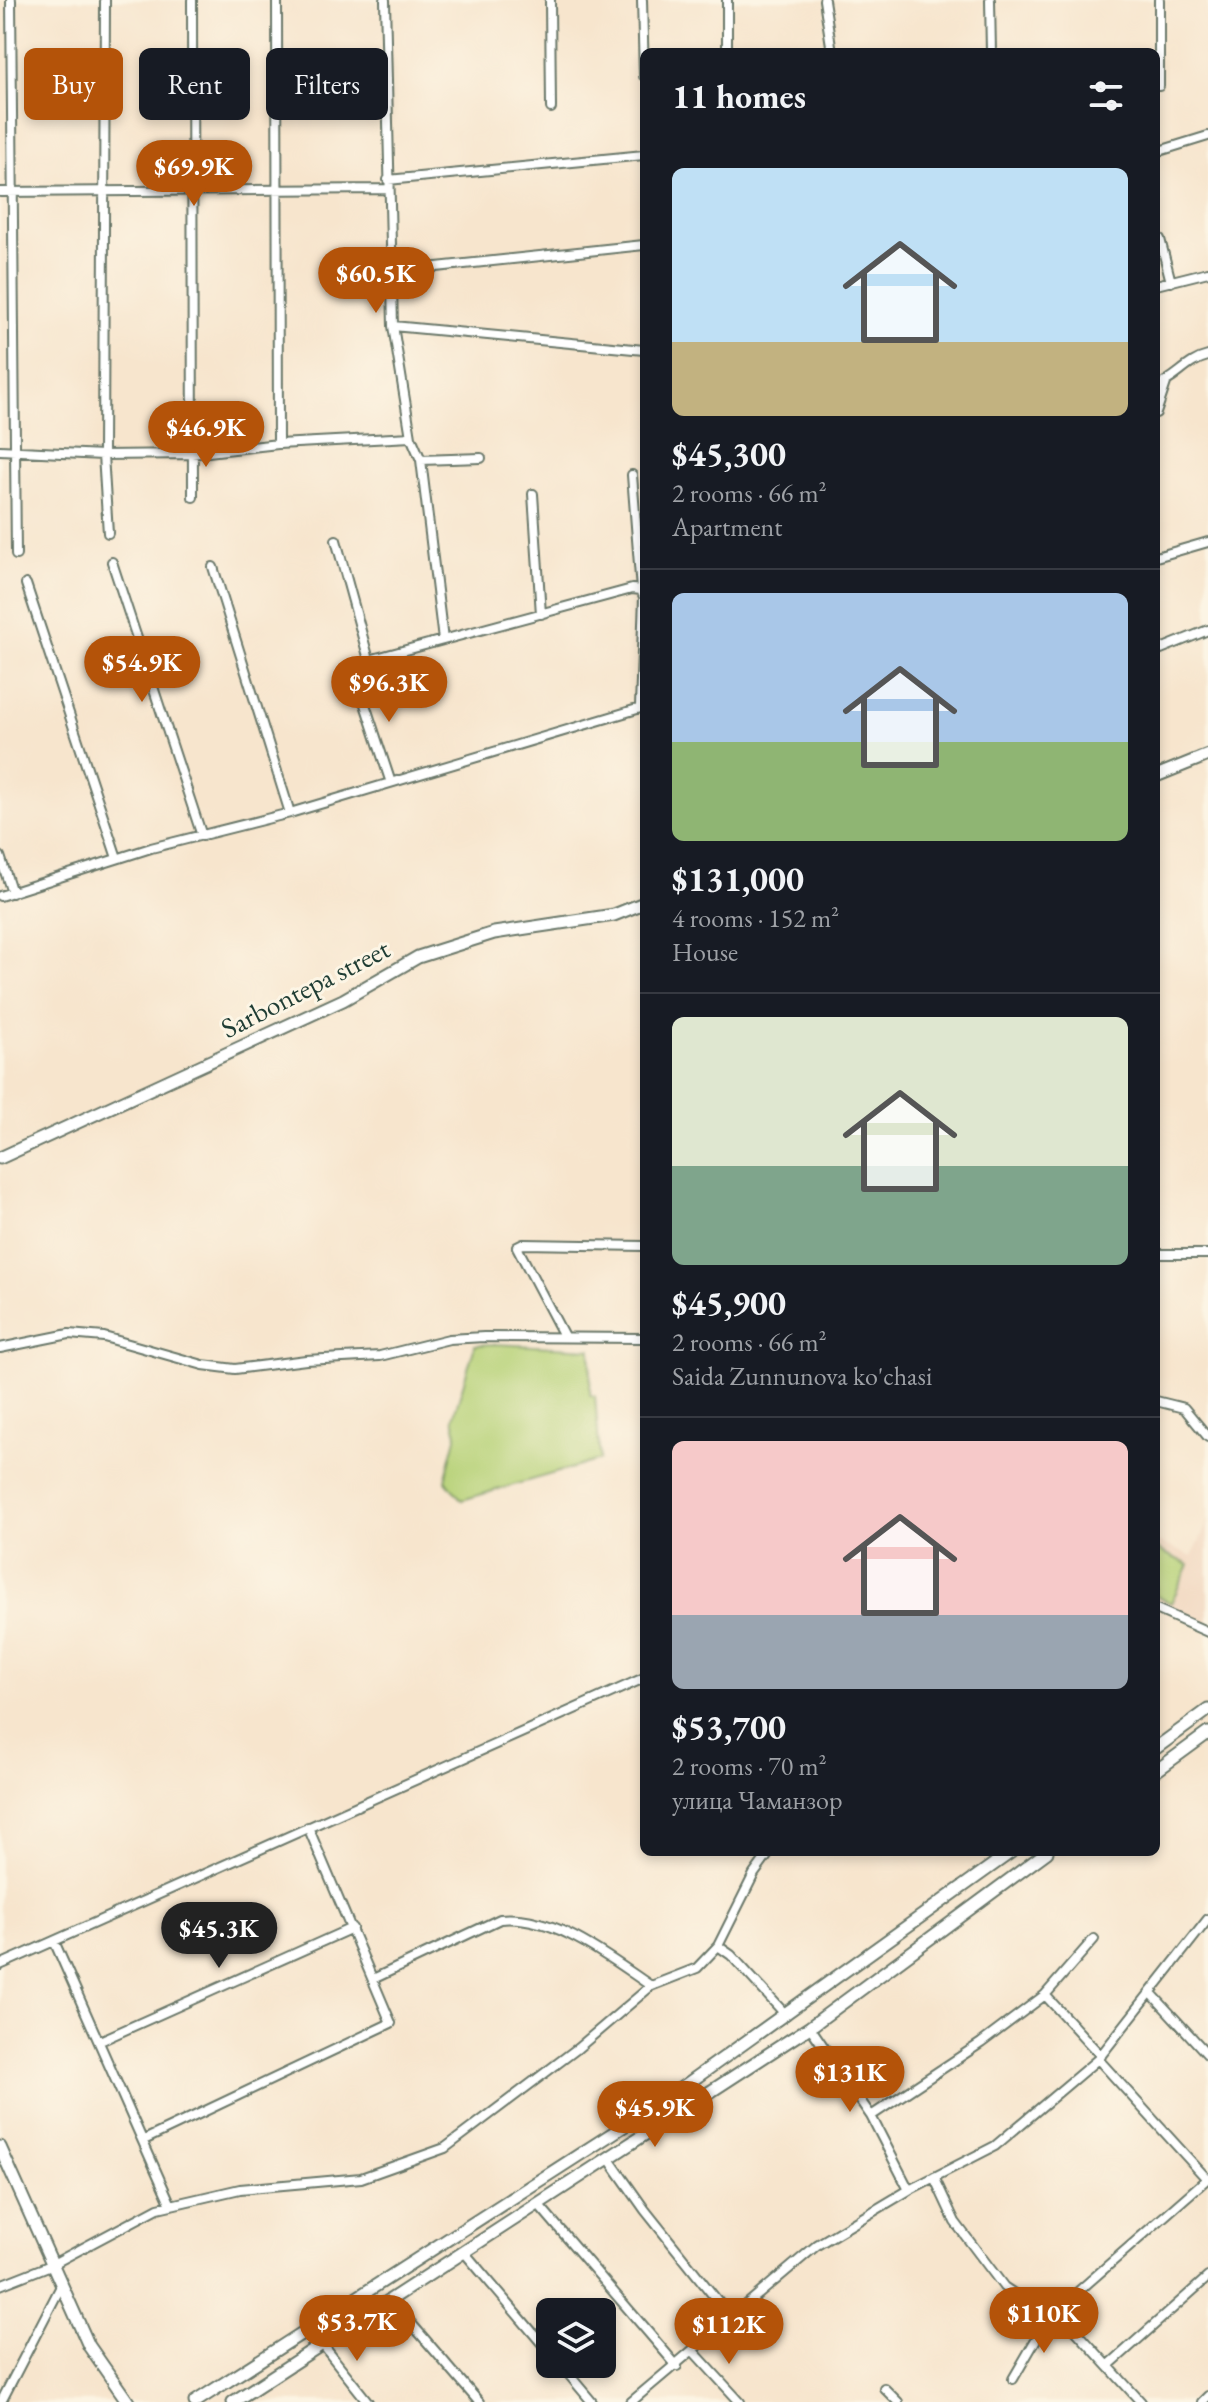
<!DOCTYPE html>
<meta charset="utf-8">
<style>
body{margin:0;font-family:"EB Garamond",serif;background:#20242c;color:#f1f3f6;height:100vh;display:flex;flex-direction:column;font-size:30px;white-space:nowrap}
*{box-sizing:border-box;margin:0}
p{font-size:26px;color:#9ea1a6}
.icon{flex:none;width:44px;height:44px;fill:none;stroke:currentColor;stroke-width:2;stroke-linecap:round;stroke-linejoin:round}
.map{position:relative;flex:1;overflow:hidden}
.details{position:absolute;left:640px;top:48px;width:520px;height:1808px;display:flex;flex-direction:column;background:#171b24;border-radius:12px;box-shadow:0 4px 12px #0003}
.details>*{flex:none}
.guide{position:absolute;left:24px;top:48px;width:496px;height:72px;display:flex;gap:16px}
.tools{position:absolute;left:536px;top:2298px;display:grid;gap:16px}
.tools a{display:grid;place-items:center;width:80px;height:80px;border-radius:12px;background:#171b24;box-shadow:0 4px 12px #0003;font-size:40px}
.price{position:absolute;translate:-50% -68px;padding:0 18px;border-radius:28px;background:#b45309;color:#fff;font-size:26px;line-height:52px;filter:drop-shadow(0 2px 4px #0008)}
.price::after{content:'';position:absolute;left:50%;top:48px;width:24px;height:18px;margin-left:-12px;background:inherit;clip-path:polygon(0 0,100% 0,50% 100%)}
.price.on{background:#222;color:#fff}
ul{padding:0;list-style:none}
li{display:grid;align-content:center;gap:16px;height:424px;padding:0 32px}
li+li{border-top:2px solid #363941}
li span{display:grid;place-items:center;height:248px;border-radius:12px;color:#555}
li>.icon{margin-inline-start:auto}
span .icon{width:144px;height:144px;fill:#fffc;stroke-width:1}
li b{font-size:34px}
h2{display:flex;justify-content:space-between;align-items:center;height:96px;padding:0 32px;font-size:34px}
.chip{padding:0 28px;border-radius:12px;background:#171b24;box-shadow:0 4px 12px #0003;font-size:28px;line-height:72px}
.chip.on{background:#b45309;color:#fff}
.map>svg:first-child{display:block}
.built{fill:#f1d5bd}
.green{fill:#b7d278;stroke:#6b8856;stroke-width:2}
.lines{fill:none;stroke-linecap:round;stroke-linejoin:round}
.street-casing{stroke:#6b786a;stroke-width:12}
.secondary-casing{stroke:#6b786a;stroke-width:15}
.street{stroke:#fff;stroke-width:8}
.secondary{stroke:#fff;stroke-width:11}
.labels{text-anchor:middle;stroke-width:6;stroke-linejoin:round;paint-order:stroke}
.street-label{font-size:28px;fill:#1f3d34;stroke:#fcf5e5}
</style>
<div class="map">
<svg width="1208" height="2402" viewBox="0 0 1208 2402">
<rect width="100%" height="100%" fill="#fcf5e5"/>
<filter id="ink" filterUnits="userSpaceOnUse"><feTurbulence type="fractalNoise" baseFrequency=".0125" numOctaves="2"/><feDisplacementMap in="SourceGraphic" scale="16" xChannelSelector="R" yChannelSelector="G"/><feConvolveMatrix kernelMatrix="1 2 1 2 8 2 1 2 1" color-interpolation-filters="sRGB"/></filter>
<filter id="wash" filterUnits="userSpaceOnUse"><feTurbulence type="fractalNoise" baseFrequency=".006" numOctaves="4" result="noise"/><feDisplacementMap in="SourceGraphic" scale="32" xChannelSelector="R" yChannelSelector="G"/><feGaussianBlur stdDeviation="1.8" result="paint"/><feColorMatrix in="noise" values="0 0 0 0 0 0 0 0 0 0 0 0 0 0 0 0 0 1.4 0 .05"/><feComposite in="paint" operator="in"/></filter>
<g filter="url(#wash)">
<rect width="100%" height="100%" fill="#f7e5cd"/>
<path class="built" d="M1208 1522V1628L1156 1604V1541L1192 1557Z"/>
<path class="green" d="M495 1344 591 1349 590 1395 595 1396 600 1460 462 1500 445 1480 457 1434 453 1418 475 1345Z
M1156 1549 1189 1565 1171 1603 1156 1596Z"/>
</g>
<g filter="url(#ink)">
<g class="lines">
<defs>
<path id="street" d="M11 0 16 555
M105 0 103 455 108 533
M192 0 193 497
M277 0 278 444
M385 0 393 326 411 437 421 460 443 640
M550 0 551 108
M642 0 644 76
M727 0V52
M824 0 832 52
M990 0 991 52
M1156 86H1159V0
M1156 152 1208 136
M388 180 644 155
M0 192 388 189
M1156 238 1160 239 1171 282
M389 272 644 245
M1156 285 1208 272
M393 326 644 350
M1156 386C1176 380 1186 361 1208 356
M1156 413 1166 383
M0 450 103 455 191 454 278 444 411 437
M421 460 481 458
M632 475 641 590
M533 494 541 614
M336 540 369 660
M1156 557 1208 542
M112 562 202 836
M213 567 290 813
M26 584 117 858
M1156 651 1208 630
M390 780 358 683V669L369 660 632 589 641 590 644 597 640 707
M0 856 12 893
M0 896 151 848 290 813 644 707
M1156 1254H1208
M564 1336 517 1247 523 1244 644 1246
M0 1348 69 1334 104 1337 203 1365 235 1369 306 1360 380 1356 449 1339 484 1337 644 1338
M1156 1401 1184 1408 1208 1437
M1156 1609 1208 1632
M54 1941 171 2205
M718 1946 731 1955 786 2015
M0 1965 644 1678
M373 1979 500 1919C555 1914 608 1957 651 1986
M1152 1994 1208 2055
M1045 1995 1101 2056
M810 2027 871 2116 909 2190
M100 2041 352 1928
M1098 2059 1207 2179
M871 2116 981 2043 1045 1995 1094 1939
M144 2140 391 2023 308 1827
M609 2159 645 2210 732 2319
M934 2177 955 2222 1004 2287 1049 2317 1208 2178
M539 2205 677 2366
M464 2252 550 2353
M0 2285 51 2265 158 2208 240 2189 361 2178 445 2148 578 2048 651 1986 697 1968 718 1946 754 1874 770 1852
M391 2300 479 2402
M1057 2310 1141 2402
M322 2344 368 2402
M694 2352 740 2402
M560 2364 592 2402
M1109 2365 1208 2277
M1013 2379 1049 2317
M884 2388 898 2402
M1 2402 61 2286
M631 2402 817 2245 909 2190 995 2146 1098 2059 1208 1919
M1202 2402 1208 2396"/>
<path id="secondary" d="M1156 776 1208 755
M0 1158 343 1000 418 957 494 933 614 915 644 903
M1156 1748 1208 1710
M1156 1771 1208 1733
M0 2147 89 2346 128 2402
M195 2402 666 2099 1011 1852
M233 2402 810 2027 1047 1852"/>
</defs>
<use href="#street" class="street-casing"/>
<use href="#secondary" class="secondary-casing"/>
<use href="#street" class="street"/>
<use href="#secondary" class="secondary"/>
</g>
</g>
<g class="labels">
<g class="street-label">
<text transform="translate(305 988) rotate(-27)" y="10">Sarbontepa street</text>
</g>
</g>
</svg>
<div class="tools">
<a><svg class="icon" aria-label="layers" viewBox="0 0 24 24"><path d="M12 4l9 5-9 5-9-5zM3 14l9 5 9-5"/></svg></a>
</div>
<b class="price" style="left:194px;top:208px">$69.9K</b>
<b class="price" style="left:376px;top:315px">$60.5K</b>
<b class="price" style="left:206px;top:469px">$46.9K</b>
<b class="price" style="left:142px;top:704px">$54.9K</b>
<b class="price" style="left:389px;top:724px">$96.3K</b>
<b class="price on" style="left:219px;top:1970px">$45.3K</b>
<b class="price" style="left:850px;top:2114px">$131K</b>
<b class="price" style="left:655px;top:2149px">$45.9K</b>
<b class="price" style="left:1044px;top:2355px">$110K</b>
<b class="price" style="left:357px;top:2363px">$53.7K</b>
<b class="price" style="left:729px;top:2366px">$112K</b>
<div class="guide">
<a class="chip on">Buy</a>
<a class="chip">Rent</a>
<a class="chip">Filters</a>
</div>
<section class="details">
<h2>11 homes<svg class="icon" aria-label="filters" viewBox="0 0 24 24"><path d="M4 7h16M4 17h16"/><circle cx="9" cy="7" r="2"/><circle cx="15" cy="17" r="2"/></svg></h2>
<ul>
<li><span style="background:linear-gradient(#bfe0f5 70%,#c2b280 0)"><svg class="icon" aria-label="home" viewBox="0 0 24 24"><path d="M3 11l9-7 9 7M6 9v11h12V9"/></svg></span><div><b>$45,300</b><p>2 rooms · 66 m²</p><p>Apartment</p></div></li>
<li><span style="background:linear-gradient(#a9c7e8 60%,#8fb573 0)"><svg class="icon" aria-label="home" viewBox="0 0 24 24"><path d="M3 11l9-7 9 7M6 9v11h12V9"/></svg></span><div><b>$131,000</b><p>4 rooms · 152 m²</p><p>House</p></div></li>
<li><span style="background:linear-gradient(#dfe7d0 60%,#7fa58c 0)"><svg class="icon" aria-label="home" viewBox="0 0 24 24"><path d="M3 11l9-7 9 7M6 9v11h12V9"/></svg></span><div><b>$45,900</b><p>2 rooms · 66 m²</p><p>Saida Zunnunova ko'chasi</p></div></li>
<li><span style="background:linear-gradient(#f6c9c9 70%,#9aa5b1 0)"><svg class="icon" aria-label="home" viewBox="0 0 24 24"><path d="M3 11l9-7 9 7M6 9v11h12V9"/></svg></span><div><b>$53,700</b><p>2 rooms · 70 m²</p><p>улица Чаманзор</p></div></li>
</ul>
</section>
</div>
